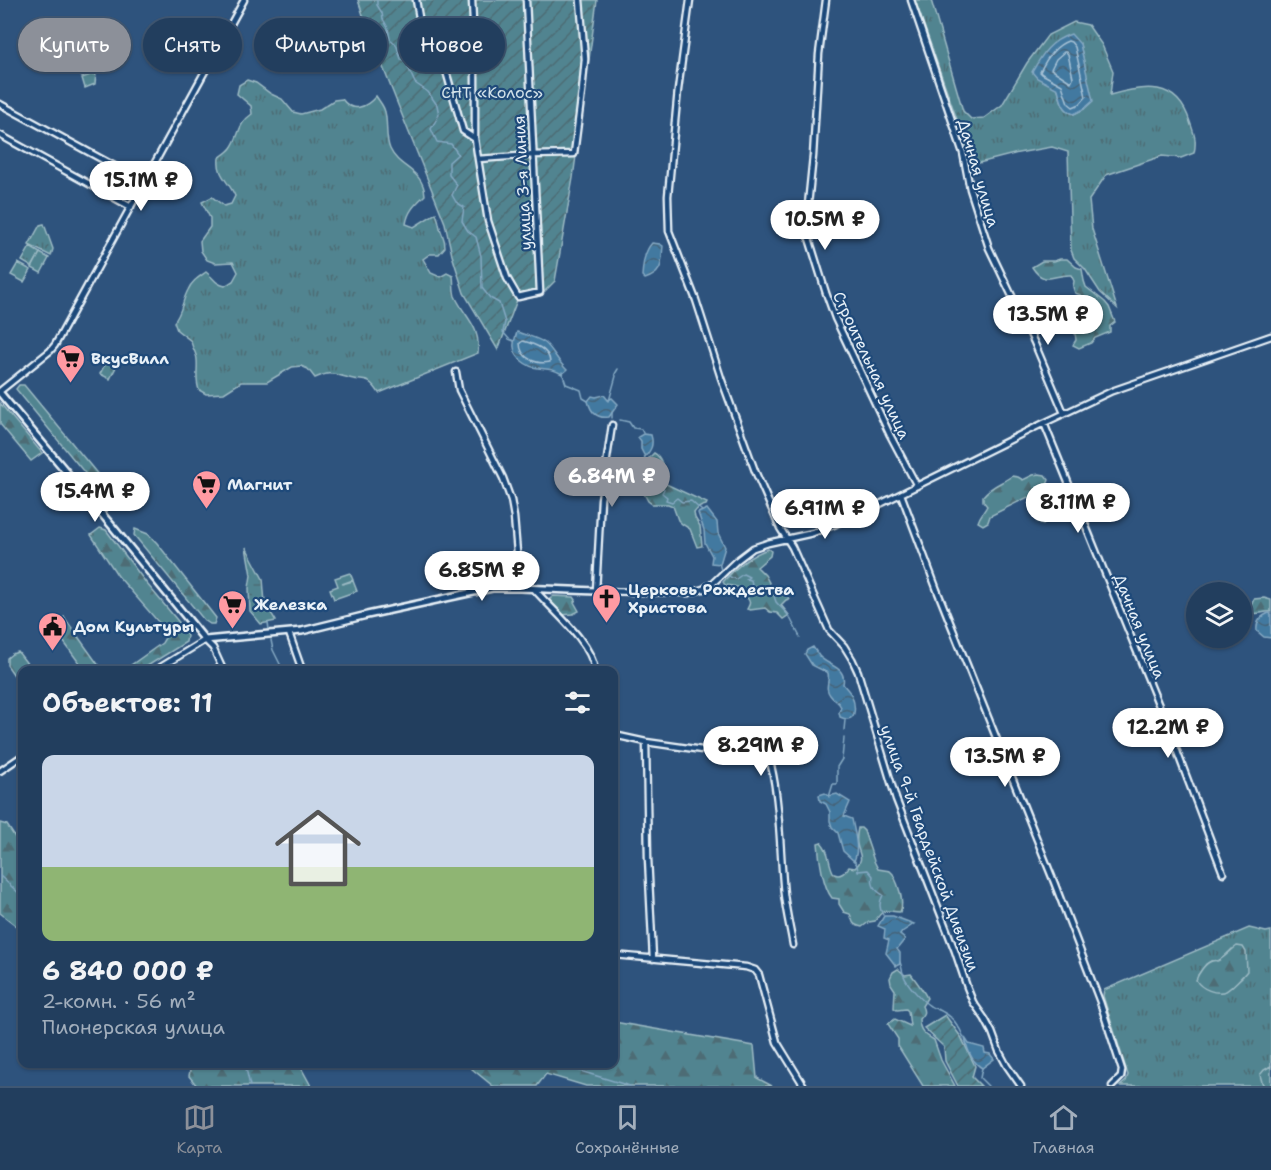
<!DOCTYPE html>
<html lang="ru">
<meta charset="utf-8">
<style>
body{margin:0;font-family:"Shantell Sans",sans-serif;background:#2e4967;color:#f1f3f6;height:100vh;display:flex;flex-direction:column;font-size:22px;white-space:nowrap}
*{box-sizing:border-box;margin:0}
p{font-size:20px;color:#a2aebc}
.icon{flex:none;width:33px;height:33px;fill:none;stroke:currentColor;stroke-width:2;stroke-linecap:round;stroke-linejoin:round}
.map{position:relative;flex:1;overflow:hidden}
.drawer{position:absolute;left:18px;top:666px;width:600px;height:402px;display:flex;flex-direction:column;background:#223e5e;border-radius:12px;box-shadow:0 2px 4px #0004,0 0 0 2px #3f5773}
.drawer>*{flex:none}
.guide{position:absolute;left:18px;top:18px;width:600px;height:54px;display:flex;gap:12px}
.tools{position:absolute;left:1186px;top:582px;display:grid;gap:12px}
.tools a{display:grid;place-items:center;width:66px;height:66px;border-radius:50%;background:#223e5e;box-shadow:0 2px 4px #0004,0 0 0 2px #3f5773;font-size:30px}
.price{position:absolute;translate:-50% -51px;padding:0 14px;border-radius:21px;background:#fff;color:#222;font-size:20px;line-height:39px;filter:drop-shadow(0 2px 3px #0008)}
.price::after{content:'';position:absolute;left:50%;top:36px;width:18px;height:14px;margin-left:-9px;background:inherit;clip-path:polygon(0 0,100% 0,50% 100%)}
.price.on{background:#8c9099;color:#fff}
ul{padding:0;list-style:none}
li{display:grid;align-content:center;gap:12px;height:318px;padding:0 24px}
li+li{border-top:2px solid #3f5773}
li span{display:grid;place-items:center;height:186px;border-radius:12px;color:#555}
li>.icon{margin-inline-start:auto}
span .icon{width:108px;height:108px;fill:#fffc;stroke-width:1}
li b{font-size:26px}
h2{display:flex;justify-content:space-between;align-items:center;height:72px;padding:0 24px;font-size:26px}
.tag{padding:0 21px;border-radius:27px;background:#223e5e;box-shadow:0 2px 4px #0004,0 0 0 2px #3f5773;font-size:21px;line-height:54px}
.tag.on{background:#8c9099;color:#fff}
.dock{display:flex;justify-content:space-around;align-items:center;height:84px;border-top:2px solid #3f5773;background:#223e5e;font-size:16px;color:#a2aebc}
.dock a{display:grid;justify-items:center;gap:3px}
.dock .on{color:#8c9099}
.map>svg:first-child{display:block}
.grass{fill:url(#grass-tufts);stroke:#9cbac4;stroke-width:1.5;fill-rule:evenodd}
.forest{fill:url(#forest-firs);stroke:#9cbac4;stroke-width:1.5}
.wetland{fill:url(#wetland-marsh);stroke:#9cbac4;stroke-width:1.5}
.garden{fill:url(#garden-furrows);stroke:#9cbac4;stroke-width:1.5}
.pitch{fill:#518490;stroke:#9cbac4;stroke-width:1.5}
.water{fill:url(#water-waves);stroke:#85a9c3;stroke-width:1.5}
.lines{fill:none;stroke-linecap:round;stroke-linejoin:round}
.shore{stroke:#a6c1d5;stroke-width:1.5}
.stream{stroke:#85a9c3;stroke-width:1.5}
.minor-casing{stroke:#e8f1f8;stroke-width:9}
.tertiary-casing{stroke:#e8f1f8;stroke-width:10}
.minor{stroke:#1f4a7a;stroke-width:4.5}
.tertiary{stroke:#1f4a7a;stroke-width:5}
.labels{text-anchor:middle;stroke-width:4.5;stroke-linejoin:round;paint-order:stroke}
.park-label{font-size:16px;fill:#d1e1e8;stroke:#1f4a7a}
.street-label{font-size:16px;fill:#e8f1f8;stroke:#1f4a7a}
.poi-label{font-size:16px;font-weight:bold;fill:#e8f1f8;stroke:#1f4a7a;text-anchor:start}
</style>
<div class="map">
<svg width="1271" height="1086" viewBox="0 0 1271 1086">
<defs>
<pattern id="grass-tufts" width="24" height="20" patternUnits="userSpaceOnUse" patternTransform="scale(1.5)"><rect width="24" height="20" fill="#518490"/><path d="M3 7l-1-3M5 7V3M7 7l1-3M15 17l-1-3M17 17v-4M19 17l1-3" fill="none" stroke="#4d6c74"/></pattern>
<pattern id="forest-firs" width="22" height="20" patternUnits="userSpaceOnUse" patternTransform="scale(1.5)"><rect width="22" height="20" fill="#518490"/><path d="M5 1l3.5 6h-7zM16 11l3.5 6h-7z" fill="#4d6c74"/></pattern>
<pattern id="wetland-marsh" width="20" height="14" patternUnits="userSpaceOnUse" patternTransform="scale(1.5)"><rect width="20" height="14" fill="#518490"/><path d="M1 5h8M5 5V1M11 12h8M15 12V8" fill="none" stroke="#4d6c74"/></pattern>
<pattern id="garden-furrows" width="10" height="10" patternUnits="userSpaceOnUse" patternTransform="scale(1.5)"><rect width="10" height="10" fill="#518490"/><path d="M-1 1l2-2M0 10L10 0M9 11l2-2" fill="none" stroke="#4d6c74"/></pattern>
<pattern id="water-waves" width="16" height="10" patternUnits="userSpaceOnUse" patternTransform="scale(1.5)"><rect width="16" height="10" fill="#4379a0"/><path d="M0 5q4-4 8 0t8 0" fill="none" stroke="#446379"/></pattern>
</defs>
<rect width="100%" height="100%" fill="#2e537d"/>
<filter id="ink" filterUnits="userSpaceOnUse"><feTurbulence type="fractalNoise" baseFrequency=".0167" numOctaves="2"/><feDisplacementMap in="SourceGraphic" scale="12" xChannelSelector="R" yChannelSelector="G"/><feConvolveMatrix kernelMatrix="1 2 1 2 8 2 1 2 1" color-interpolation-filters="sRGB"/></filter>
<g filter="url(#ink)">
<path class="grass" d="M915 0H931L963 111 971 119 984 118 1002 105 1027 63 1048 35 1074 22 1088 25 1102 45 1113 71 1110 95C1144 85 1177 80 1190 122 1194 134 1197 140 1194 153L1181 158 1162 156 1106 175 1089 200 1092 229 1117 308 1100 292 1085 269 1074 258 1071 250 1068 152 1052 147 1018 153 979 163 972 159 967 148ZM1080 44 1085 67 1084 109 1074 114C1062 110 1061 100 1058 89Z
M154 47 171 57 163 70 151 63 150 55Z
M95 56V71L81 76 78 65 82 61Z
M247 80 256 83 271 94 282 99 293 112 301 114 320 109 334 100 342 99C352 113 366 108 376 96 379 101 384 106 385 112 388 123 385 138 390 149 399 169 423 169 425 195 416 204 408 210 406 224L414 227 436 213C438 218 439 222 440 228 442 236 445 237 445 247L439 254H430L423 259 431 273 440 277 447 273 453 276C454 282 453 290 455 296 465 318 481 326 478 353L379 393C367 375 365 383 349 378 333 374 331 371 315 378L308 369 301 366 292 367 267 382H241L224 393 206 394 199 390C195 379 198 371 197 360 197 354 192 348 191 341L177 330 174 322C182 313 182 301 188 290 192 281 199 277 206 272 214 278 215 284 225 286L233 281 238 272 233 262 215 263 207 260 201 251 200 241 210 227V218L202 202 212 197 224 206 231 204 235 196C229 181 217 176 219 158 223 155 228 152 231 148 240 136 237 124 252 114L251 106 237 94 239 85Z
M44 224 53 249 51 256 29 245 40 225Z
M30 247 40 253 32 267 22 261Z
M18 263 31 270 24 282 11 275Z
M108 358 118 363 110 379 100 374Z
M1249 928 1266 932 1271 931V1066L1269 1067 1262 1082 1264 1086H1120L1126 1081 1128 1075 1103 996 1104 990ZM1232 949 1243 976 1225 991 1219 992 1198 975 1206 964 1211 961H1218L1223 958Z"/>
<path class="forest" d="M1060 259H1067L1076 267 1082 269 1084 281 1086 287 1105 302 1109 307 1115 322 1110 326V332L1095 338 1091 343 1079 348 1073 345 1076 340 1075 333 1079 328 1084 325 1083 319 1092 309C1087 301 1084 295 1075 293L1073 287 1074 281 1071 275C1053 274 1045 287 1032 267L1042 261H1054Z
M19 385H24L114 494V497L107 498 102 494 16 389Z
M0 403 42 453 31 461 0 424Z
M654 453C664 458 664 474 666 484L707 503 706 505C700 506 697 508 694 513L695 518 700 526 702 546 697 547 690 529 682 524 678 520 673 506 668 504H652L648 501 641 488 643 473 647 465V460Z
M1039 474 1045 475 1049 480 1047 485V491C1040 502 1046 509 1048 520L1043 524 1037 522 1033 511 1035 505 1033 500 1028 497 990 516 988 522 983 525 978 522C980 515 984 512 987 506L983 501V496C991 486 1002 483 1012 476L1018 477 1023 480 1033 475Z
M100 528 106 530 147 584 182 626 187 636 186 642 141 670H124L162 643 165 638 161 625 118 576 91 535Z
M135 529 148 534 157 543 216 618 214 624H210L204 620 134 535Z
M768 549 771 551 770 556 757 567 765 575 775 594C780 594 786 593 789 599L786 600 781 605 789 615 783 619 777 613 770 612 765 608 750 610 747 609C751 602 750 602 746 596 738 585 738 587 725 585L723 582C735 568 750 555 768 549Z
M553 596 574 597 576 600 574 602 579 611 573 614 561 615 549 600Z
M1264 598 1271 600V612C1264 611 1259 615 1252 613L1250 608 1254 599Z
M64 617 102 670H79L80 664 77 660 53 627 55 621Z
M18 652 32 670H22V687L7 665V658L12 654Z
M0 823 7 825 22 848V930L0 913Z
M858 828H861L864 831 874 861 878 869 890 871 893 874C898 884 905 902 900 912 887 912 885 906 875 921L869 922 862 927C850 924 854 922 850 914L844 912 839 904V899L832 898C823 887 819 858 818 843L821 842C831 853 827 862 834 874 841 877 845 872 849 867L855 868C865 858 859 855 857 844 856 838 857 833 858 828Z
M1237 946 1243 947 1246 952 1247 971C1244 975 1230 989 1226 991 1216 995 1201 989 1196 980 1198 974 1205 963 1212 961 1220 959 1214 964 1221 959 1227 955 1231 950 1237 946Z
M898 969 905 975 911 974C916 981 924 991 927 998L922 1006C925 1012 924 1014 919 1019 919 1031 925 1035 934 1040L941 1060 955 1086H923L898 1046V1039L888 1024 895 1019 910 1026 908 1011 906 1009 897 1010 894 1008 895 990 891 984 890 978 893 972Z
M614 1022 754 1046 757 1078 772 1086H586L546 1074 537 1086H493L466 1064H614Z
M192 1064H299L311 1086H197L189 1076 191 1065Z
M1271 1066V1086H1264L1262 1082 1260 1075 1264 1070Z"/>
<path class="wetland" d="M246 547 263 579 265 603 276 621 261 624 250 611 249 588 251 575Z"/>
<path class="garden" d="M358 0H597L573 178 555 281 540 296 517 300 498 350 464 293 452 255 445 223 367 27Z
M945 1015 961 1037 975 1066 972 1077 981 1086H958L945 1061 944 1047 924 1028Z"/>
<path class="pitch" d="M96 73 95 84 85 88 82 78Z
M40 253 49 258 41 273 32 268Z
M350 573 353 580 342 584 353 581 357 591 334 599 330 589 338 586 335 578Z"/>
<path class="water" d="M1071 34 1080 44 1093 101 1084 109 1074 114C1062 110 1061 100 1058 89L1037 78 1032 72C1043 53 1050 41 1071 34Z
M652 243 660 244 663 246C661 262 664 273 645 279L642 276C643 264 644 252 652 243Z
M517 332C526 335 538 338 545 343 554 351 558 362 567 370L562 374C551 368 550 370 538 368 527 367 515 358 514 347 513 342 516 336 517 332Z
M604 395 608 400 612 398 618 404 609 417C597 419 591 413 588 401L592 396 596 397Z
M643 434 651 435C654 445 651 450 645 457L641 449V441L638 437Z
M707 509 717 522 718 533 725 547 720 564 711 563 712 556 705 543 704 530 698 513Z
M1269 613 1271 614V638L1264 637 1257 631C1256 622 1261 616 1269 613Z
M813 647C815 650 817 653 819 656 827 666 847 666 843 684 846 688 850 692 852 696 856 707 857 725 840 717L839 712 841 707C837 699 834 701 830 695 824 687 830 682 828 673L812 665 805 654 807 650Z
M825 793 829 796 837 794 850 802 844 816 852 819C854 831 860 849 854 861L843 851 838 833 832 827 830 821V812L826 804 820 801 819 795Z
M884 916H893L914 924 902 932 900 935 905 939 897 949 900 953V964L896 966 886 953 889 940 884 938 885 929 878 926Z
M965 1038 969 1044 984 1048 985 1053 990 1054 994 1059 982 1068C972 1062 967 1049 965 1038Z"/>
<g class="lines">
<path class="shore" d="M1068 41 1071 42 1075 47 1086 97 1080 104 1073 107 1068 103 1062 85 1042 74 1040 72C1046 59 1054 46 1068 41Z
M1064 52H1066L1068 54 1073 78 1071 82 1051 69 1056 59Z
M523 341C534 344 549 349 550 362 536 365 520 358 520 343Z"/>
<path class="stream" d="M377 0V5L382 13 383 19 388 28 390 39 396 44 401 59 406 63 415 83 428 92 437 105 439 115 431 129 437 142 451 144 458 154 449 162V175L457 185 452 195 456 202 464 207 462 221 468 231 476 237 481 256 482 288 490 298 499 303 505 322 503 332 509 339 514 341
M562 372 566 384 581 390 583 398 588 401
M609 401 616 376 615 374 618 369
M612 412V418
M620 420 629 422 633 428 641 429 643 433
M645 455 644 462 651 464 654 471 659 475 658 479 664 489 662 493 667 497 666 500 672 502 677 498 682 502 691 501 702 511
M719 563 721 570
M727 576 736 579 743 574 749 577 746 579 751 580 752 584 750 586 752 588 755 586 758 588 756 593H764L769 590 773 593 776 602 789 616 800 637
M268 623 269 630
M271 640 273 650 283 670
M844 730 845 720
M829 797 833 784H837V767L842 759 844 738
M854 860 857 865 858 871 868 870 873 876C871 886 875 890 883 895 879 903 879 908 883 915
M0 876 22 896
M900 962C902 967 902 972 904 976 907 984 922 1001 930 1006 934 1009 939 1009 943 1012 953 1017 960 1028 964 1038
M245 1064 250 1086
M557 1064 630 1086
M982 1068 980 1078 988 1086"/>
<defs>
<path id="minor" d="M416 0 421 29 444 64 463 131 475 139
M472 0 475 67V139L478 159 488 221 507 278 518 297 540 292 526 0
M690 0 678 90 668 196 669 231 696 300 721 378 755 471 780 528 792 547 829 630 844 646 852 659 858 672 896 799 955 951 967 987 973 1002 985 1019 992 1032 999 1051 1007 1066 1021 1086
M826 0 819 54 813 156 806 224 808 235 826 293 835 318 890 435 917 486
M911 0 963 153 970 189 989 248 1034 342 1064 413
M0 104 144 182
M0 135 131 207
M478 159 533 155 574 154 582 92 585 59 580 0
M456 372 459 390 503 478 511 500 514 517 520 588
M0 391 50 351 55 345 244 0
M1044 423 1170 733 1223 873
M612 425 601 499 596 591 689 593 703 589 713 583 736 561 753 548 768 543 813 533 836 524 872 508 1044 423 1112 391 1271 336
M901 494 937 590 1054 882 1100 1002 1122 1070 1121 1077 1112 1086
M534 589C554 612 590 640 595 670
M289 633 302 670
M156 670 205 640 213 648 223 670
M614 735 646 742 702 750 764 741C781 788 779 845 784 894 786 911 790 928 793 945
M646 742 648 858 653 959
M0 771 22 756
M614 955 746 967 755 970 759 975 777 1042 804 1086"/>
<path id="tertiary" d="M0 393 112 526 205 640 302 631 367 615 492 588H520L596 591"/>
</defs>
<use href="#minor" class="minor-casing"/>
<use href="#tertiary" class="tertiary-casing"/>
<use href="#minor" class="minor"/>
<use href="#tertiary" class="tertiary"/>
</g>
</g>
<defs>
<symbol id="supermarket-pin" viewBox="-11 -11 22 30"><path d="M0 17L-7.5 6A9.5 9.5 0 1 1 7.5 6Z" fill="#ff9aa2" stroke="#1f4a7a"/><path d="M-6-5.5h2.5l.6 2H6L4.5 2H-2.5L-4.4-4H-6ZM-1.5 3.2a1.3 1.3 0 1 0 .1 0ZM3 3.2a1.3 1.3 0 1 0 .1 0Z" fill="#111"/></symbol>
<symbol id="church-pin" viewBox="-11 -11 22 30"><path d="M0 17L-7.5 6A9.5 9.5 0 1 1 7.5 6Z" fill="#ff9aa2" stroke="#1f4a7a"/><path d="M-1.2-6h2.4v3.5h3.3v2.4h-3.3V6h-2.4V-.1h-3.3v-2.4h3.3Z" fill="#111"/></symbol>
<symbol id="civic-pin" viewBox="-11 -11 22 30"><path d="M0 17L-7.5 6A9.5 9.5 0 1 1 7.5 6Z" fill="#ff9aa2" stroke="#1f4a7a"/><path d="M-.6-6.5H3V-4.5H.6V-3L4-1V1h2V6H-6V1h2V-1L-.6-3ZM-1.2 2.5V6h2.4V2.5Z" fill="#111"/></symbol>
</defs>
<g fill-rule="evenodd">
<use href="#supermarket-pin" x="54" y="342" width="33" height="45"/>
<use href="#supermarket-pin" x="190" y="468" width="33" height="45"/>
<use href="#church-pin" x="590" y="582" width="33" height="45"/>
<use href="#supermarket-pin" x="216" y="588" width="33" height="45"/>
<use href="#civic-pin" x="36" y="610" width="33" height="45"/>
</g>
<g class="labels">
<g class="park-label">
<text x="492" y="98">СНТ «Колос»</text>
</g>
<g class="street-label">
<text transform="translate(979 173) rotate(74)" y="6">Дачная улица</text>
<text transform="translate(522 183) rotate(-93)" y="6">улица 3-я Линия</text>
<text transform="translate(872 365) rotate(65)" y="6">Строительная улица</text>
<text transform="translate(1140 626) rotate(68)" y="6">Дачная улица</text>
<text transform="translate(930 848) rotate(70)" y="6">улица 9-й Гвардейской Дивизии</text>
</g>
<g class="poi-label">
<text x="91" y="364">ВкусВилл</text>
<text x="227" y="490">Магнит</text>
<text x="628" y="595">Церковь Рождества<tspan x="628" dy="18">Христова</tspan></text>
<text x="254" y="610">Железка</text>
<text x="73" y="632">Дом Культуры</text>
</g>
</g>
</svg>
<div class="tools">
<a><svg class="icon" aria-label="layers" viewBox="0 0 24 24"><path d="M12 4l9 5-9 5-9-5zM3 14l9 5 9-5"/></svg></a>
</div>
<b class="price" style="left:141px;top:212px">15.1M ₽</b>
<b class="price" style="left:825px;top:251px">10.5M ₽</b>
<b class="price" style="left:1048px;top:346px">13.5M ₽</b>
<b class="price on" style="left:612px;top:508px">6.84M ₽</b>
<b class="price" style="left:95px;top:523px">15.4M ₽</b>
<b class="price" style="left:1078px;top:534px">8.11M ₽</b>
<b class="price" style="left:825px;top:540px">6.91M ₽</b>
<b class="price" style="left:482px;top:602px">6.85M ₽</b>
<b class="price" style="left:1168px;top:759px">12.2M ₽</b>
<b class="price" style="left:761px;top:777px">8.29M ₽</b>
<b class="price" style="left:1005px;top:788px">13.5M ₽</b>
<div class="guide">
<a class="tag on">Купить</a>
<a class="tag">Снять</a>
<a class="tag">Фильтры</a>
<a class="tag">Новое</a>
</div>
<section class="drawer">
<h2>Объектов: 11<svg class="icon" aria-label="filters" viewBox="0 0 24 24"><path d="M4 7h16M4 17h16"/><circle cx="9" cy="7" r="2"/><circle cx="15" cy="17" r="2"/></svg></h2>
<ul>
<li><span style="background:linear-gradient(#c9d6e8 60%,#8fb573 0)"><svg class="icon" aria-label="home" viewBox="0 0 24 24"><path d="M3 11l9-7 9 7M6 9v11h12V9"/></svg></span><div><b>6 840 000 ₽</b><p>2-комн. · 56 m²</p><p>Пионерская улица</p></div></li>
</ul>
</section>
</div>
<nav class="dock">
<a class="on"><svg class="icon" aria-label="map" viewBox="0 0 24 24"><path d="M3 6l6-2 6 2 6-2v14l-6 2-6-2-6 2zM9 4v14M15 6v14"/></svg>Карта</a>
<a><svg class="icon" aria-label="saved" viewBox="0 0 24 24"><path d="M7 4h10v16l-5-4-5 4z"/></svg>Сохранённые</a>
<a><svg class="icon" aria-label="home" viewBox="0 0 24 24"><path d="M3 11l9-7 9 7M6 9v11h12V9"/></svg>Главная</a>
</nav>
